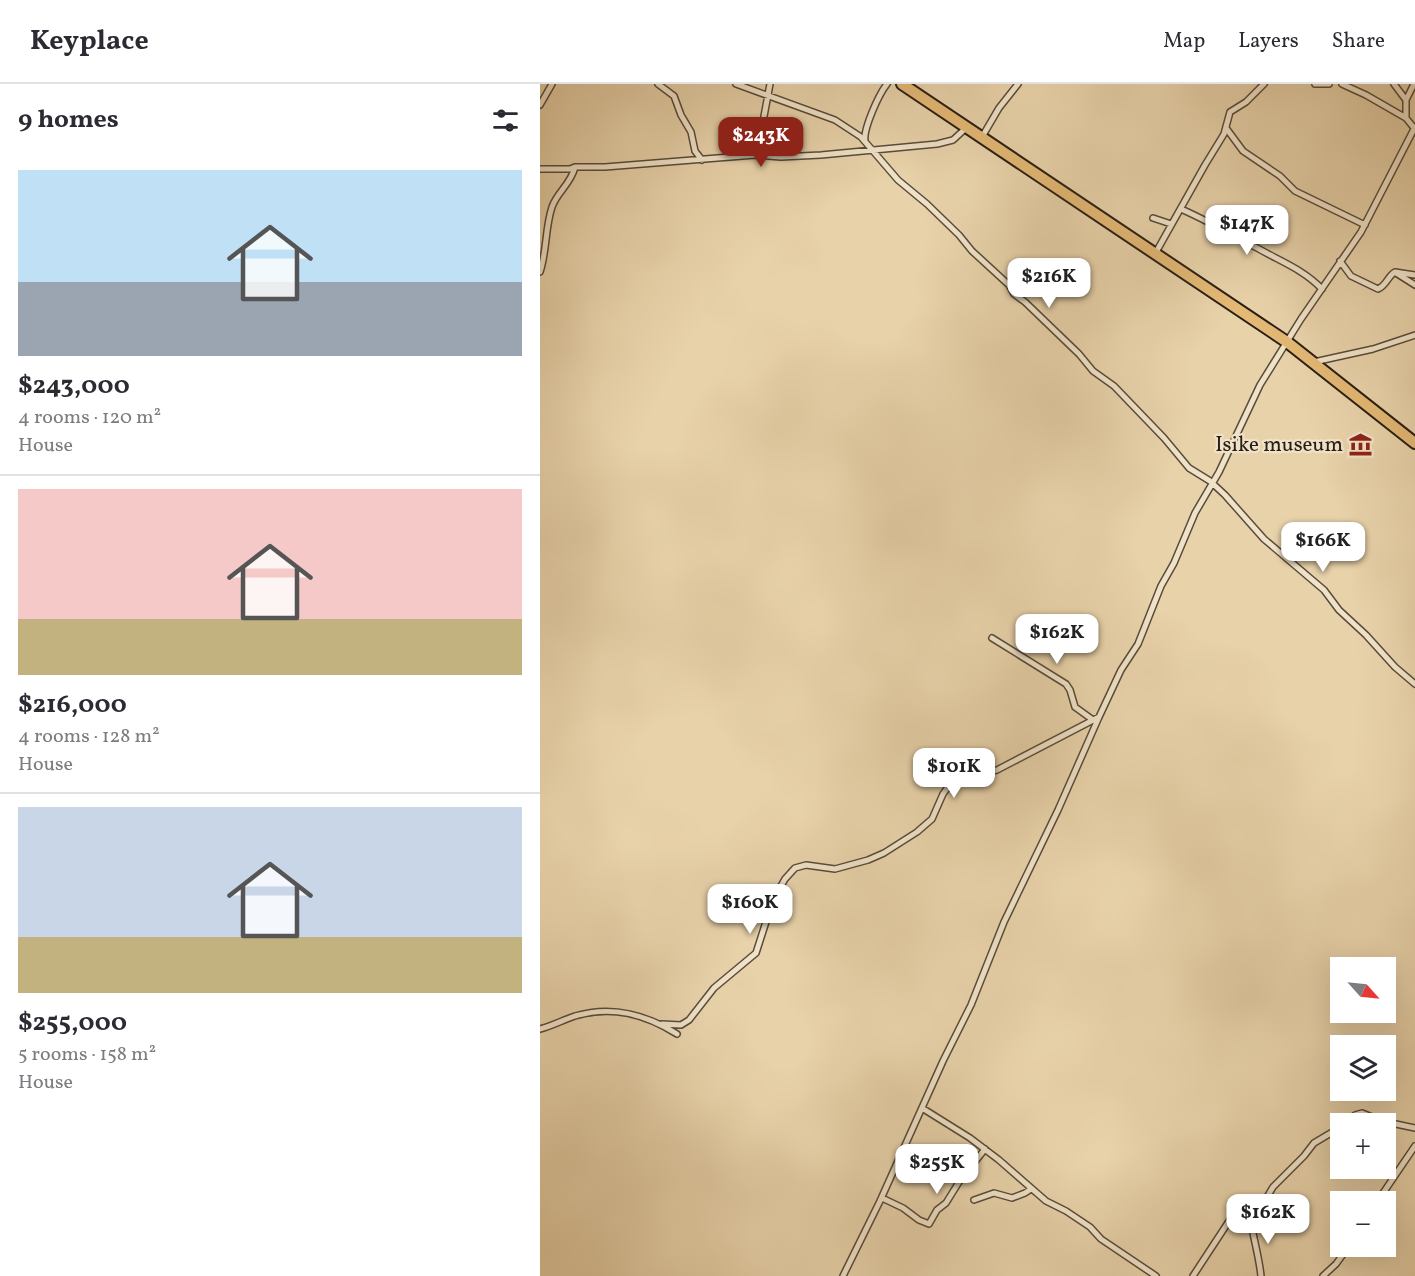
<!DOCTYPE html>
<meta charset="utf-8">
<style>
body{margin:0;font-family:Vollkorn,serif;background:#f2f2f3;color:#2b2b33;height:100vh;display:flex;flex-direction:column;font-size:22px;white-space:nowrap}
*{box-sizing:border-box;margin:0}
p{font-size:20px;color:#7c7c81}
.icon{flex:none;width:33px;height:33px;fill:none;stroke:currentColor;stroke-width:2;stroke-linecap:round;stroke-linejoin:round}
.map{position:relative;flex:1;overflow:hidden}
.sheet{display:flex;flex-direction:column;background:#fff;width:540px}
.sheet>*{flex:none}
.needle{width:39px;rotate:117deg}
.tools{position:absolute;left:790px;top:873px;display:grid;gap:12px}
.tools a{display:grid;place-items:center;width:66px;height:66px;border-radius:0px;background:#fff;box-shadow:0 6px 24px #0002;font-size:30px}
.price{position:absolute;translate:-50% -51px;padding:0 14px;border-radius:12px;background:#fff;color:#222;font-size:20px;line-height:39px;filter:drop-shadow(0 2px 3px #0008)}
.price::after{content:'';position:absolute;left:50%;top:36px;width:18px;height:14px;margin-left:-9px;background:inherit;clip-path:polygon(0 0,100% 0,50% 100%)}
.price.selected{background:#8f2418;color:#fff}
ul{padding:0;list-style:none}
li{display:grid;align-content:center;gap:12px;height:318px;padding:0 18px}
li+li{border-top:2px solid #e1e1e2}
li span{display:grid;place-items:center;height:186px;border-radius:0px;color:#555}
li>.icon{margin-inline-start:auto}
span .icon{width:108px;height:108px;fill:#fffc;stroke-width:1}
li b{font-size:26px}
h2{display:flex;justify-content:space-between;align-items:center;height:72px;padding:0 18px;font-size:26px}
header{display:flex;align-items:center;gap:36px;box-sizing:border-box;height:84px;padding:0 30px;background:#fff;border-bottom:2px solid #e1e1e2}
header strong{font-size:28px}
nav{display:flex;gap:33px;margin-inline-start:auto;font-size:21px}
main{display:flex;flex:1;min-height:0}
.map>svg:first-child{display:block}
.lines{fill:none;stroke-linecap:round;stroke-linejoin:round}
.street-casing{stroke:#584c3a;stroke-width:8}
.highway-casing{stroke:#281f14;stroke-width:14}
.street{stroke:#f0e2c8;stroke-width:5}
.highway{stroke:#e4b975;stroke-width:10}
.labels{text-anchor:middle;stroke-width:4.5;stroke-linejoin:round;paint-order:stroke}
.poi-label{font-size:21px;fill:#281f14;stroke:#f0e2c8;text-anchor:end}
</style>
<header>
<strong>Keyplace</strong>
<nav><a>Map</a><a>Layers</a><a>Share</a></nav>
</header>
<main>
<section class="sheet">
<h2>9 homes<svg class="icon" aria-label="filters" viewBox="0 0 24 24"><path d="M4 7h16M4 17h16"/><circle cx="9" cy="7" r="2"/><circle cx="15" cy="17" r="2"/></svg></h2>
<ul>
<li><span style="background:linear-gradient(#bfe0f5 60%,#9aa5b1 0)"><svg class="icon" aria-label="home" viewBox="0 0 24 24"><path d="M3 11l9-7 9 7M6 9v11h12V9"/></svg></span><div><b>$243,000</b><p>4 rooms · 120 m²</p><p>House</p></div></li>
<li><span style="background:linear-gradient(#f6c9c9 70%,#c2b280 0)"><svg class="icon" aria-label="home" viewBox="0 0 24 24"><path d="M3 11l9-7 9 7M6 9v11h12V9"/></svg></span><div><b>$216,000</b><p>4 rooms · 128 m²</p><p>House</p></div></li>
<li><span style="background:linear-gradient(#c9d6e8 70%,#c2b280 0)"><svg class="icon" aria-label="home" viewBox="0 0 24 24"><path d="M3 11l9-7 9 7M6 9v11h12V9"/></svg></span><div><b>$255,000</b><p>5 rooms · 158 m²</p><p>House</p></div></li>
</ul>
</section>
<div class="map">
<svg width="875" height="1192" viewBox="0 0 875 1192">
<rect width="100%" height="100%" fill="#e8d2aa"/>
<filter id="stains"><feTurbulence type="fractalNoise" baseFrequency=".00333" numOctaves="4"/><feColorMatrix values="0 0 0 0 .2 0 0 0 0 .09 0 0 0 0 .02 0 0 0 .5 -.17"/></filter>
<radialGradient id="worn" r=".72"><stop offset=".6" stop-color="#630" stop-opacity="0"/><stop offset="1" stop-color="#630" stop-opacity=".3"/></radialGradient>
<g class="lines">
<defs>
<path id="street" d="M118 0 134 12 141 31 151 48 155 67 162 76
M196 0 295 36 321 53 358 96 387 120 419 151 432 167 469 201 474 210 485 218 539 270 553 287 574 302 624 354 649 384 670 397 685 411 724 455 784 506 799 526 826 551 855 583 875 600
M775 0H789
M802 0 826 11 866 34
M854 0 866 16V34L874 44
M866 16 874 0
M0 21 12 0
M686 44 703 67 740 92 755 107 825 141
M442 53 459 24 478 0
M325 57C323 45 339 10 347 0
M215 71 217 55 222 43 230 0
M0 85H30L35 83H65L215 71 241 73 281 71 397 60 413 56 426 44
M641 125C668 137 693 151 719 165 742 178 764 186 782 205
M613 134 631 140
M615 170 665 81 684 50 690 28 706 18 724 0
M800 177 811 192 838 205C846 202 848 192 855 188L875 191
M0 188C7 167 5 144 12 123 17 108 31 100 35 83
M856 189 875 201
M774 278 833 265 875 251
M452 554 526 600 530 606 535 623 553 636
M122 940 141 941 149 936 174 904 216 869 233 816 245 795 255 784 266 781 295 785 328 776 344 769 377 748 392 735 403 710 411 699 425 693 457 686 559 633
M0 945C12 942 23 936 35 932 72 921 105 930 137 950
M382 1024 430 1054 459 1076 506 1117 526 1127 550 1143 561 1155 616 1192
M806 1040 815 1031 822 1029 842 1037 875 1044
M342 1114 363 1124 379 1136 389 1140 397 1126 406 1119 419 1098 445 1065
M434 1116 454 1109 472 1114 485 1109 491 1105
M837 1118 875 1062
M710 1133C713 1153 719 1172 721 1192
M303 1192 340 1117 403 977 431 921 464 838 518 726 559 633 581 586 598 560 621 502 634 479 655 429 679 388 720 301 761 235 821 148 875 43
M653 1192 691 1134 713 1132 720 1125 733 1103 764 1072 774 1059 801 1043
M783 1192 796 1180 809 1162"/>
<path id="highway" d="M362 0 747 258 875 359"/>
</defs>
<use href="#street" class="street-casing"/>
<use href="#highway" class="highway-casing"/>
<use href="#street" class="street"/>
<use href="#highway" class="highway"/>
</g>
<defs>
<symbol id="museum-bare" viewBox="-9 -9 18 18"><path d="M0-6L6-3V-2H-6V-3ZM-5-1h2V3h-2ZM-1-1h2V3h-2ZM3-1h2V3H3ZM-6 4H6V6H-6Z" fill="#8f2418" stroke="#f0e2c8" stroke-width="2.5" paint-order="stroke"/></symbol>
</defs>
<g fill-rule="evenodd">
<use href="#museum-bare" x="804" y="344" width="33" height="33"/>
</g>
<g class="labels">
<g class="poi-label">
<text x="803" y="367">Isike museum</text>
</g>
</g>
<rect width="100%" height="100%" filter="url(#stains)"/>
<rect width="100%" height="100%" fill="url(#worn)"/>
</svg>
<div class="tools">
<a><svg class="needle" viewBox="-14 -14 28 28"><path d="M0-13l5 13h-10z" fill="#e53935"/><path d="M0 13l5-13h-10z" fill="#7c7c81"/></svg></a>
<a><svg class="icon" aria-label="layers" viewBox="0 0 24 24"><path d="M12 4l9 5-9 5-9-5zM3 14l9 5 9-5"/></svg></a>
<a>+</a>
<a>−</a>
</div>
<b class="price selected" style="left:221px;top:84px">$243K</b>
<b class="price" style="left:707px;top:172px">$147K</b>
<b class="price" style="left:509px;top:225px">$216K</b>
<b class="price" style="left:783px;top:489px">$166K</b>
<b class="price" style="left:517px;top:581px">$162K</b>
<b class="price" style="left:414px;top:715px">$101K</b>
<b class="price" style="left:210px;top:851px">$160K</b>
<b class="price" style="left:397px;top:1111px">$255K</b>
<b class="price" style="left:728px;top:1161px">$162K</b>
</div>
</main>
